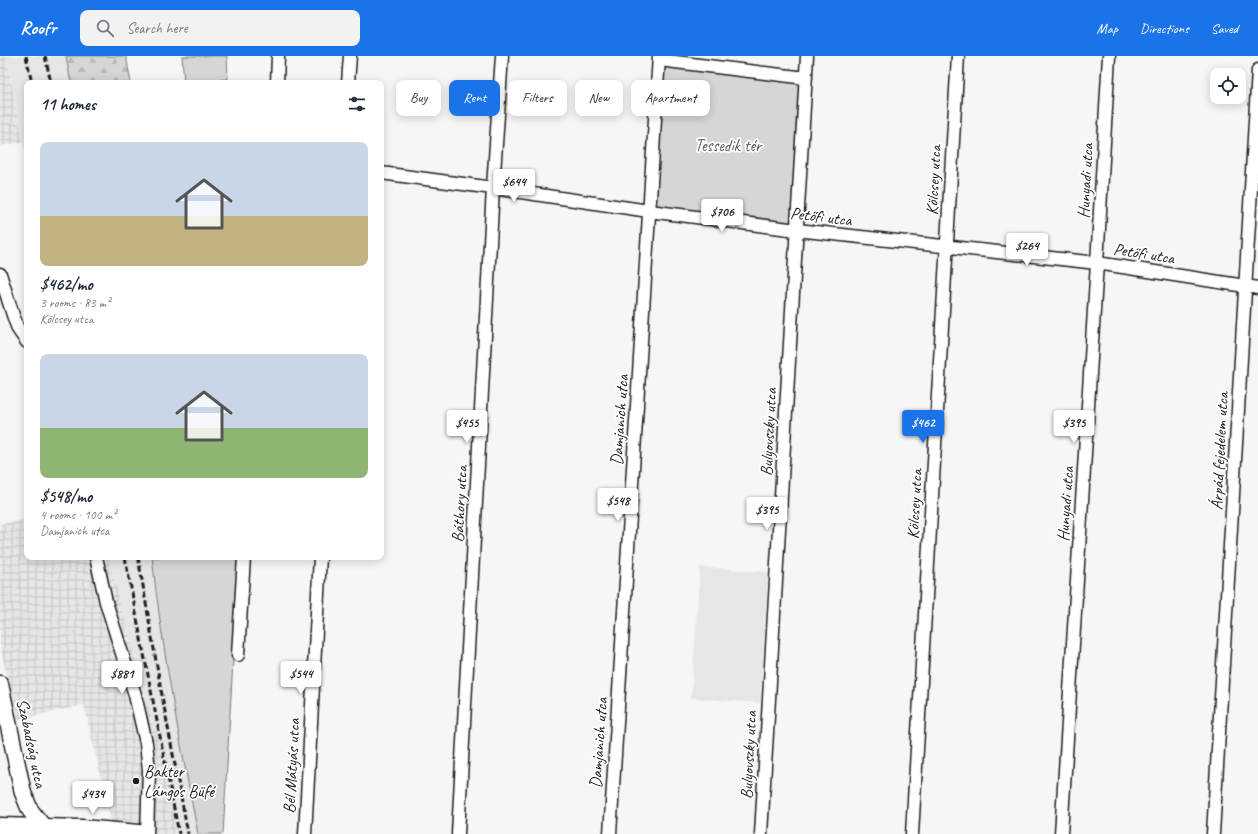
<!DOCTYPE html>
<meta charset="utf-8">
<style>
body{margin:0;font-family:Caveat,sans-serif;background:#f2f2f3;color:#1f2937;height:100vh;display:flex;flex-direction:column;font-size:15px;white-space:nowrap}
*{box-sizing:border-box;margin:0}
p{font-size:13px;color:#747a83}
.icon{flex:none;width:22px;height:22px;fill:none;stroke:currentColor;stroke-width:2;stroke-linecap:round;stroke-linejoin:round}
.map{position:relative;flex:1;overflow:hidden}
.drawer{position:absolute;left:24px;top:24px;width:360px;height:480px;display:flex;flex-direction:column;background:#fff;border-radius:8px;box-shadow:0 2px 10px #0003}
.drawer>*{flex:none}
.guide{position:absolute;left:396px;top:24px;width:380px;height:36px;display:flex;gap:8px}
.tools{position:absolute;left:1210px;top:12px;display:grid;gap:8px}
.tools a{display:grid;place-items:center;width:36px;height:36px;border-radius:8px;background:#fff;box-shadow:0 2px 10px #0003;font-size:20px}
.price{position:absolute;translate:-50% -34px;padding:0 9px;border-radius:4px;background:#fff;color:#222;font-size:13px;line-height:26px;filter:drop-shadow(0 1px 2px #0008)}
.price::after{content:'';position:absolute;left:50%;top:24px;width:12px;height:9px;margin-left:-6px;background:inherit;clip-path:polygon(0 0,100% 0,50% 100%)}
.price.on{background:#1a73e8;color:#fff}
ul{padding:0;list-style:none}
li{display:grid;align-content:center;gap:8px;height:212px;padding:0 16px}
li span{display:grid;place-items:center;height:124px;border-radius:8px;color:#555}
li>.icon{margin-inline-start:auto}
span .icon{width:72px;height:72px;fill:#fffc;stroke-width:1}
li b{font-size:17px}
h2{display:flex;justify-content:space-between;align-items:center;height:48px;padding:0 16px;font-size:17px}
.chip{padding:0 14px;border-radius:8px;background:#fff;box-shadow:0 2px 10px #0003;font-size:14px;line-height:36px}
.chip.on{background:#1a73e8;color:#fff}
header{display:flex;align-items:center;gap:24px;box-sizing:border-box;height:56px;padding:0 20px;background:#1a73e8;color:#fff}
header strong{font-size:19px}
nav{display:flex;gap:22px;margin-inline-start:auto;font-size:14px}
.search{width:280px;height:36px;background:#f2f2f3;display:flex;align-items:center;gap:10px;box-sizing:border-box;padding:0 14px;border-radius:8px;color:#747a83;font-size:15px}
.map>svg:first-child{display:block}
.built{fill:#e6e6e6}
.industrial{fill:url(#industrial-grid)}
.green{fill:#d6d6d6;stroke:#797979}
.forest{fill:url(#forest-firs);stroke:#797979}
.lines{fill:none;stroke-linecap:round;stroke-linejoin:round}
.minor-casing{stroke:#1c1c1c;stroke-width:15}
.tertiary-casing{stroke:#1c1c1c;stroke-width:19}
.secondary-casing{stroke:#1c1c1c;stroke-width:21}
.minor{stroke:#fff;stroke-width:12}
.tertiary{stroke:#fff;stroke-width:16}
.secondary{stroke:#fff;stroke-width:18}
.rail{stroke:#1c1c1c;stroke-width:3;stroke-dasharray:6 3;stroke-linecap:butt}
.poi-dot{fill:#1c1c1c;stroke:#fff;stroke-width:1.5}
.labels{text-anchor:middle;stroke-width:3.5;stroke-linejoin:round;paint-order:stroke}
.park-label{font-size:17px;fill:#5d5d5d;stroke:#fff}
.street-label{font-size:17px;fill:#1c1c1c;stroke:#fff}
.poi-label{font-size:17px;fill:#1c1c1c;stroke:#fff;text-anchor:start}
</style>
<header>
<strong>Roofr</strong>
<div class="search"><svg class="icon" aria-label="search" viewBox="0 0 24 24"><circle cx="10" cy="10" r="6"/><path d="M15 15l6 6"/></svg>Search here</div>
<nav><a>Map</a><a>Directions</a><a>Saved</a></nav>
</header>
<div class="map">
<svg width="1258" height="778" viewBox="0 0 1258 778">
<defs>
<pattern id="industrial-grid" width="8" height="8" patternUnits="userSpaceOnUse"><rect width="8" height="8" fill="#e6e6e6"/><path d="M0 4h8M4 0v8" fill="none" stroke="#c5c5c5"/></pattern>
<pattern id="forest-firs" width="22" height="20" patternUnits="userSpaceOnUse"><rect width="22" height="20" fill="#d6d6d6"/><path d="M5 1l3.5 6h-7zM16 11l3.5 6h-7z" fill="#b7b7b7"/></pattern>
</defs>
<rect width="100%" height="100%" fill="#f6f6f6"/>
<filter id="ink" filterUnits="userSpaceOnUse"><feTurbulence type="fractalNoise" baseFrequency=".025" numOctaves="2"/><feDisplacementMap in="SourceGraphic" scale="8" xChannelSelector="R" yChannelSelector="G"/><feConvolveMatrix kernelMatrix="1 2 1 2 8 2 1 2 1" color-interpolation-filters="sRGB"/></filter>
<g filter="url(#ink)">
<path class="built" d="M6 0H66L71 27H27V104Z
M109 501H152L157 547 181 688 198 778H177L160 691 122 554Z
M700 511 768 516 760 647 691 642Z"/>
<path class="industrial" d="M0 0H6L23 86 0 90Z
M27 463V501H109L122 554 160 691 177 778H114L84 649 16 664 0 590V468Z"/>
<path class="green" d="M182 0H227L228 23 184 27Z
M659 4 806 22 797 174 649 155Z
M152 501H239L223 778H198C180 686 162 594 152 501Z"/>
<path class="forest" d="M66 0H126L131 27H71Z"/>
<g class="lines">
<defs>
<path id="minor" d="M659 4 806 22
M277 27 278 0
M348 27 350 0
M381 117 493 132 649 155 797 174 1097 207 1258 232
M0 218 13 259 18 273 27 286
M96 501 106 546 135 639 146 687 149 714 147 778
M238 599 244 501
M305 778 320 501
M458 778 493 132 502 0
M610 778 659 0
M761 778 807 0
M912 778 958 0
M1061 778 1097 207 1109 0
M1213 778 1258 14"/>
<path id="tertiary" d="M0 628 23 737 30 754 44 772"/>
<path id="secondary" d="M0 771 82 773 139 778"/>
</defs>
<use href="#minor" class="minor-casing"/>
<use href="#tertiary" class="tertiary-casing"/>
<use href="#secondary" class="secondary-casing"/>
<use href="#minor" class="minor"/>
<use href="#tertiary" class="tertiary"/>
<use href="#secondary" class="secondary"/>
<path class="rail" d="M26 0 32 27
M45 0 51 27
M125 501 179 778
M138 501 163 645 188 778"/>
</g>
</g>
<circle class="poi-dot" cx="136" cy="725" r="4"/>
<g class="labels">
<g class="park-label">
<text x="728" y="95">Tessedik tér</text>
</g>
<g class="street-label">
<text transform="translate(933 124) rotate(-87)" y="6">Kölcsey utca</text>
<text transform="translate(1085 125) rotate(-87)" y="6">Hunyadi utca</text>
<text transform="translate(821 160) rotate(7)" y="6">Petőfi utca</text>
<text transform="translate(1144 197) rotate(9)" y="6">Petőfi utca</text>
<text transform="translate(619 364) rotate(-86)" y="6">Damjanich utca</text>
<text transform="translate(768 376) rotate(-87)" y="6">Bulyovszky utca</text>
<text transform="translate(1219 395) rotate(-87)" y="6">Árpád fejedelem utca</text>
<text transform="translate(459 448) rotate(-87)" y="6">Báthory utca</text>
<text transform="translate(914 448) rotate(-87)" y="6">Kölcsey utca</text>
<text transform="translate(1065 448) rotate(-86)" y="6">Hunyadi utca</text>
<text transform="translate(32 687) rotate(78)" y="6">Szabadság utca</text>
<text transform="translate(598 687) rotate(-86)" y="6">Damjanich utca</text>
<text transform="translate(748 699) rotate(-87)" y="6">Bulyovszky utca</text>
<text transform="translate(291 710) rotate(-87)" y="6">Bél Mátyás utca</text>
</g>
<g class="poi-label">
<text x="144" y="721">Bakter<tspan x="144" dy="20">Lángos Büfé</tspan></text>
</g>
</g>
</svg>
<div class="tools">
<a><svg class="icon" aria-label="locate" viewBox="0 0 24 24"><circle cx="12" cy="12" r="6"/><path d="M12 2v4M12 18v4M2 12h4M18 12h4"/></svg></a>
</div>
<b class="price" style="left:514px;top:147px">$644</b>
<b class="price" style="left:722px;top:177px">$706</b>
<b class="price" style="left:1027px;top:211px">$264</b>
<b class="price" style="left:467px;top:388px">$455</b>
<b class="price on" style="left:923px;top:388px">$462</b>
<b class="price" style="left:1074px;top:388px">$395</b>
<b class="price" style="left:618px;top:466px">$548</b>
<b class="price" style="left:767px;top:475px">$395</b>
<b class="price" style="left:122px;top:639px">$881</b>
<b class="price" style="left:301px;top:639px">$544</b>
<b class="price" style="left:93px;top:759px">$434</b>
<div class="guide">
<a class="chip">Buy</a>
<a class="chip on">Rent</a>
<a class="chip">Filters</a>
<a class="chip">New</a>
<a class="chip">Apartment</a>
</div>
<section class="drawer">
<h2>11 homes<svg class="icon" aria-label="filters" viewBox="0 0 24 24"><path d="M4 7h16M4 17h16"/><circle cx="9" cy="7" r="2"/><circle cx="15" cy="17" r="2"/></svg></h2>
<ul>
<li><span style="background:linear-gradient(#c9d6e8 60%,#c2b280 0)"><svg class="icon" aria-label="home" viewBox="0 0 24 24"><path d="M3 11l9-7 9 7M6 9v11h12V9"/></svg></span><div><b>$462/mo</b><p>3 rooms · 83 m²</p><p>Kölcsey utca</p></div></li>
<li><span style="background:linear-gradient(#c9d6e8 60%,#8fb573 0)"><svg class="icon" aria-label="home" viewBox="0 0 24 24"><path d="M3 11l9-7 9 7M6 9v11h12V9"/></svg></span><div><b>$548/mo</b><p>4 rooms · 100 m²</p><p>Damjanich utca</p></div></li>
</ul>
</section>
</div>
